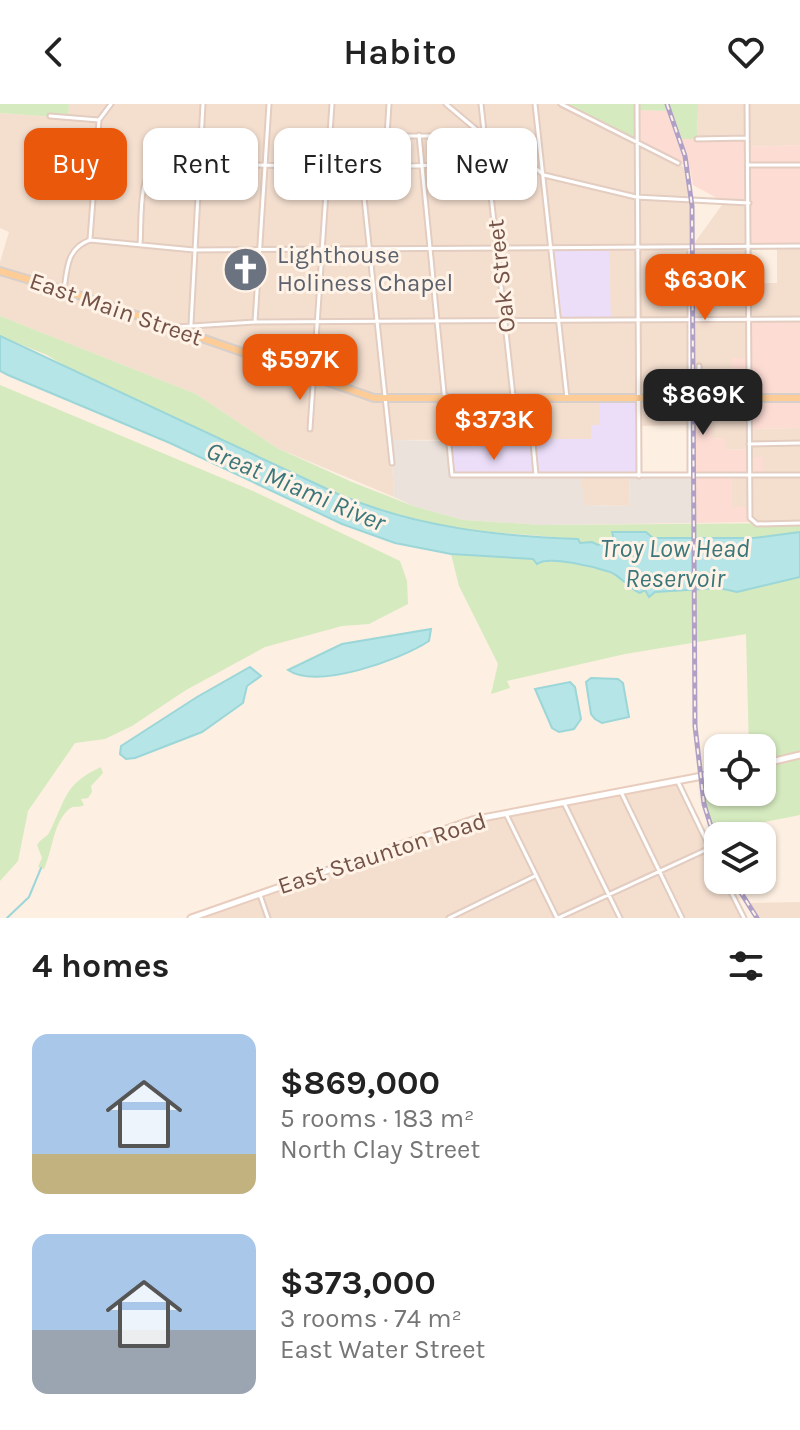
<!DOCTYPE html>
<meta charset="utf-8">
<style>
body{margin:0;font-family:Karla,sans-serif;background:#f2f2f2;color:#222;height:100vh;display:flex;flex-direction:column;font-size:30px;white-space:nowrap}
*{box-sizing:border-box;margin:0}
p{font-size:26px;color:#767676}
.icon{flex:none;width:44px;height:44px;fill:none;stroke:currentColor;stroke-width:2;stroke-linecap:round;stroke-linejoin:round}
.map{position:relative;height:814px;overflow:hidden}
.panel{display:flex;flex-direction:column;background:#fff;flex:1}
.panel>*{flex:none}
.hud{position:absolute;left:24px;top:24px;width:752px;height:72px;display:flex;gap:16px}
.controls{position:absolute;left:704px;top:630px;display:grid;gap:16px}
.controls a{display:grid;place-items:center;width:72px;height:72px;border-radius:16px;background:#fff;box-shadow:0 2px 6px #0004;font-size:40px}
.price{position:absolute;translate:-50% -68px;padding:0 18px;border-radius:16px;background:#ea580c;color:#fff;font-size:26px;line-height:52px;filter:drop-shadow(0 2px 4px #0008)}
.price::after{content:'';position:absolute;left:50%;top:48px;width:24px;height:18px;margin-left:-12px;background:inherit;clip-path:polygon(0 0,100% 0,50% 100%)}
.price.selected{background:#222;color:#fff}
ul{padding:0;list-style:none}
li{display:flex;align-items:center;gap:24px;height:200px;padding:0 32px}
li span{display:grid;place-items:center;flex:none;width:224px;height:160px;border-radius:16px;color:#555}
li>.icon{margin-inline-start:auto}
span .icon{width:96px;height:96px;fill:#fffc;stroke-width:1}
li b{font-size:34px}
h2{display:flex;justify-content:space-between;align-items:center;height:96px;padding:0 32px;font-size:34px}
.chip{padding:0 28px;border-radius:16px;background:#fff;box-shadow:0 2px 6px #0004;font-size:28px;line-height:72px}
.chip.selected{background:#ea580c;color:#fff}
header{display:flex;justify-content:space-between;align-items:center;height:104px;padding:0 32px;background:#fff;font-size:36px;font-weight:600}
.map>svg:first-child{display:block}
.residential{fill:#f4dfcf}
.commercial{fill:#fddcd4}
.industrial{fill:#ebe2dc}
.education{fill:#ecdef9}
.green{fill:#d5eabf}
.water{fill:#b5e5e6;stroke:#9bd6d8;stroke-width:2}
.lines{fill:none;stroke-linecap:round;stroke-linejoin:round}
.stream{stroke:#9bd6d8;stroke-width:2}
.street-casing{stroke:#e3ccc0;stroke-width:7}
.secondary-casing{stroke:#e8ccbd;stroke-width:9}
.primary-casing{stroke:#d8cfcb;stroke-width:10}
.street{stroke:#fff;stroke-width:3}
.secondary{stroke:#fff;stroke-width:5}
.primary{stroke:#fdcc97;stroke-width:6}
.rail-casing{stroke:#b0a0c6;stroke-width:5}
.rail{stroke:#fff3e7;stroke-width:2;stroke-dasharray:6;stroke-linecap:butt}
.labels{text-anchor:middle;stroke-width:6;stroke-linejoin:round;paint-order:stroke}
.worship-label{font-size:24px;fill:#5b616d;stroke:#fff3e7;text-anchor:start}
.street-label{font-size:24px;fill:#745247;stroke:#fff3e7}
.water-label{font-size:26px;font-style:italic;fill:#3b777a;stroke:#fff3e7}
</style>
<header><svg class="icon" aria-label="back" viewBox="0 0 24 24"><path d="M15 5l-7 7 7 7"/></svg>Habito<svg class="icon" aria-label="heart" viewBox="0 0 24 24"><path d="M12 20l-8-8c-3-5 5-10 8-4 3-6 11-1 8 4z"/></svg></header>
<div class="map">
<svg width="800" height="814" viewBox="0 0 800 814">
<rect width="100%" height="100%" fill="#fdefe1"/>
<path class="residential" d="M69 0H561L678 59 685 64 693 141 724 98 749 99 750 179H777V142H800V215L749 254 731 255 749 294V325L800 324V419L757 420 732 403V371L763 353H749L748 345 725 346V335L711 334 710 295 700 294 699 262H695L693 143 690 321 639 322 600 295V321L591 335 391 336 394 393 277 344 196 290 0 212V158L9 128 0 124V9L67 14Z
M698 0H800V41L747 43 697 35Z
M580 371 630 372 629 402 584 401Z
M678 678 718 760V776H725L744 814H191L472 716Z
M800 798V814H759L749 799Z"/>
<path class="commercial" d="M637 6 672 7 683 35 747 34V43L800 41V142L749 141 748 99 724 98 693 81 690 65 638 36Z
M800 215V324L749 325V295L731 294V254H749L750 216Z
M696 294H710L711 334 725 335 726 346 749 345V353H763L764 371 732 372V403H750L751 418 694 419Z"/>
<path class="industrial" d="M391 336 449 337 580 371 585 401 629 402 630 372H695L694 419 542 421 463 416 413 402 394 393Z"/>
<path class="education" d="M551 141 609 142 611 217H559Z
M445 295H529L533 335H591V321H600V295H639V372L452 371Z"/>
<path class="green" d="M0 0H69L68 14 0 9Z
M561 0H698L697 35H682L672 7 637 6 638 36Z
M0 212 196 290 277 344 352 378 413 402 463 416 542 421 800 419V428L754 434 615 433 598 441 579 439 578 435 457 425 368 403 90 277 47 251 0 232Z
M0 281 253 387 400 457 407 477 408 500 369 520 342 522 265 543 186 586 132 622 105 635 75 639 28 707 18 757 0 777Z
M451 450 533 455 535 459 562 457 605 467 619 473 626 482 654 488 719 484 737 488 800 473V711L713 728 699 674 718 669V688H762V644H749L746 530 625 550 507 577 510 584 491 590 498 560 459 482Z
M101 663 103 669 91 682 92 688 88 694 81 695 84 701C77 705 74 700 68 706 53 720 53 745 44 765L38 763 42 754 37 741C42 733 47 734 50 727 66 695 64 680 101 663Z"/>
<path class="water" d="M0 232 340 391C416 423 496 432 578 435L580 439 592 438 598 441 614 435 612 428H646L653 434H754L800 428V473L737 488 719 484 655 488 649 493 645 486 640 489C628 484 621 472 610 468 594 463 549 451 537 460L533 455 451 450 395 439 342 420 170 339 8 271 0 267Z
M431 525 429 537C400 556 317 586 288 566L342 540Z
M250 563 261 572 247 582 243 599 202 628 135 654 126 655 120 650 121 642 197 593Z
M591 574 618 575 623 579 629 613 602 619 595 615 591 610 586 578Z
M570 578 575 583 581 615 574 625 559 628 552 624 535 585Z"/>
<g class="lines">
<path class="stream" d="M7 814 29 793 41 764"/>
<defs>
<path id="street" d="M389 0 387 32H484
M446 0 484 32 515 48 544 71 636 93 749 99
M481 0 513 292
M535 0 567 294
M561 0 678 59
M637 0 639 372
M747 0 750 414 757 420 800 419
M50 12 99 16
M99 16 111 0
M419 31 452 371H800
M697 35 747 34
M748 61H800
M361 65 392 359
M90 135 99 16
M140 140C142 119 137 69 159 59L360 63 487 60
M64 186C67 164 67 144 90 136L194 146 800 142
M255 218 269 0
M191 220 203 0
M176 223 255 218 800 215
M699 262 700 294
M529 295 536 371
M310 325 332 0
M749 340 800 339
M690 371V143
M678 678 718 761
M621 688 682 814
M564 699 620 814
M506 710 557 814
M725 776 744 814
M260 791 268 814
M449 814 535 772
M558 814 710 744"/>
<path id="secondary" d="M762 660 800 651
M191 814 472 716 718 669"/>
<path id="primary" d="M0 167 64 186 374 294H800"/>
</defs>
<use href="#street" class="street-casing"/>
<use href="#secondary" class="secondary-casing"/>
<use href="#primary" class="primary-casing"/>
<use href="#street" class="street"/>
<use href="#secondary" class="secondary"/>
<use href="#primary" class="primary"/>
<defs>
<path id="rail" d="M667 0 685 52 692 102 695 622 704 700 718 745
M733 776 757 814"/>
</defs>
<use href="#rail" class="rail-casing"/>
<use href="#rail" class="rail"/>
</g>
<defs>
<symbol id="church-disc" viewBox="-11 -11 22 22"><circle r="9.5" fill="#6b7280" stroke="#fff3e7"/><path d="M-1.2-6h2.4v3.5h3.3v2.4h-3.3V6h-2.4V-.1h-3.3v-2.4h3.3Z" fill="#fff"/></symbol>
</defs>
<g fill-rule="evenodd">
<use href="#church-disc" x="220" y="140" width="51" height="51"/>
</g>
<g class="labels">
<g class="worship-label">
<text x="277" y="159">Lighthouse<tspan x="277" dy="28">Holiness Chapel</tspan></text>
</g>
<g class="street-label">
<text transform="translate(501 172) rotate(-96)" y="8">Oak Street</text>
<text transform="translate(116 205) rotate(19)" y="8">East Main Street</text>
<text transform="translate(382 749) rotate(-18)" y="8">East Staunton Road</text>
</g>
<g class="water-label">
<text transform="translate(296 382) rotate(23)" y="9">Great Miami River</text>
<text x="675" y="453">Troy Low Head<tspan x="675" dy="30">Reservoir</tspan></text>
</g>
</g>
</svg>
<div class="controls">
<a><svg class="icon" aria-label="locate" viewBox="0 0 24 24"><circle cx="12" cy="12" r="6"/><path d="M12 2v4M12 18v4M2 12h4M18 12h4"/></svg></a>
<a><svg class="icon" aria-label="layers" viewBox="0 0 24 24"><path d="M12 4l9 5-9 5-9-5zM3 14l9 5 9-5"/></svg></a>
</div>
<b class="price" style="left:705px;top:218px">$630K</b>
<b class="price" style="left:300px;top:298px">$597K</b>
<b class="price selected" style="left:703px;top:333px">$869K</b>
<b class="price" style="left:494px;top:358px">$373K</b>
<div class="hud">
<a class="chip selected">Buy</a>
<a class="chip">Rent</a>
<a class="chip">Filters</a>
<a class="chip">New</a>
</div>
</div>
<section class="panel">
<h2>4 homes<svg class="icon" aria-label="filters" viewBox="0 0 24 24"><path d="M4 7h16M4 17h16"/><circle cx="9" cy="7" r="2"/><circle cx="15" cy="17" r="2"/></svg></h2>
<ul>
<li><span style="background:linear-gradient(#a9c7e8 75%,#c2b280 0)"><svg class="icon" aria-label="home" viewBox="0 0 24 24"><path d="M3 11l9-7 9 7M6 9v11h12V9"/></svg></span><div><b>$869,000</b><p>5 rooms · 183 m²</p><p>North Clay Street</p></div></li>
<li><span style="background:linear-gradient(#a9c7e8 60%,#9aa5b1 0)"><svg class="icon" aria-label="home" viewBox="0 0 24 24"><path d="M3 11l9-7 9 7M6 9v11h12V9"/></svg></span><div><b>$373,000</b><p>3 rooms · 74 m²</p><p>East Water Street</p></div></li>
</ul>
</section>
